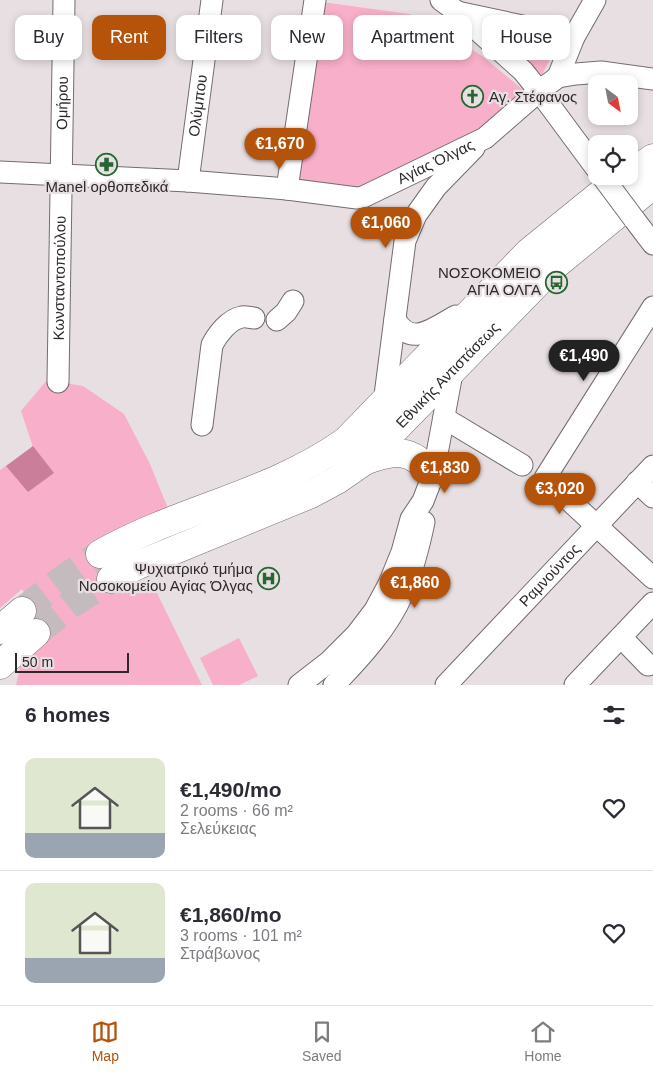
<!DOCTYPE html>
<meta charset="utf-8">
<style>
body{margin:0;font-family:Helvetica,sans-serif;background:#f7f7f7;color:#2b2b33;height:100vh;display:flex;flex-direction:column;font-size:19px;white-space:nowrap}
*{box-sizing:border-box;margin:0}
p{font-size:16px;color:#7c7c81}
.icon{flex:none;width:28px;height:28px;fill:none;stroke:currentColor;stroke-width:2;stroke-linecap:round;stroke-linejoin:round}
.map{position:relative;height:685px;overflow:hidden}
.drawer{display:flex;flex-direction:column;background:#fff;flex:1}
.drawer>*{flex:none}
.hud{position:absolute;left:15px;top:15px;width:624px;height:45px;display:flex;gap:10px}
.needle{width:32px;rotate:148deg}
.tools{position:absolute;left:588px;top:75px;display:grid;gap:10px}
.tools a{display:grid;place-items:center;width:50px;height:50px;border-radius:10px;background:#fff;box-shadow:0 2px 8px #0003;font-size:25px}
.scale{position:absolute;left:15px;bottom:12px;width:114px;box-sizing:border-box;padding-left:5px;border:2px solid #2d292a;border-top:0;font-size:14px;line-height:18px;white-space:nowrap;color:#2d292a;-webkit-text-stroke:4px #e8dfe2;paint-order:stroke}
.price{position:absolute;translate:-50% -42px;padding:0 11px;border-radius:18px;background:#b45309;color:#fff;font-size:16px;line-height:32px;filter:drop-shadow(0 1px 2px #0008)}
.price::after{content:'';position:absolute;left:50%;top:30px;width:15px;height:11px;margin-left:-8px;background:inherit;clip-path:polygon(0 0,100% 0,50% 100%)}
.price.on{background:#222;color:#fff}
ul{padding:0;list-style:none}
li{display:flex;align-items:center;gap:15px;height:125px;padding:0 25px}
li+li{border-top:1px solid #e1e1e2}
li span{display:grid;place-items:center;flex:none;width:140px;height:100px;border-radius:10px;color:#555}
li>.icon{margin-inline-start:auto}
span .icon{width:60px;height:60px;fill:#fffc;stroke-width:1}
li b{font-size:21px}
h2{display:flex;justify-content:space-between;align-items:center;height:60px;padding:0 25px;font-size:21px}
.chip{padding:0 18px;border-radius:10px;background:#fff;box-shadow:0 2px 8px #0003;font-size:18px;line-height:45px}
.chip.on{background:#b45309;color:#fff}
.menu{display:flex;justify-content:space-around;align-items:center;height:70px;border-top:1px solid #e1e1e2;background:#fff;font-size:14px;color:#7c7c81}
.menu a{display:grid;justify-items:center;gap:2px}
.menu .on{color:#b45309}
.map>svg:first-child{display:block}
.green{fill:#f8afc9}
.water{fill:#ca7e9a}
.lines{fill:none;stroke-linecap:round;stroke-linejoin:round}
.major-tunnel{stroke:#c3bbbd;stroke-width:28;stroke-dasharray:28 14;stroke-linecap:butt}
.minor-casing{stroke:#746c6e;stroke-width:23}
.major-casing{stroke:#746c6e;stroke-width:29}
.minor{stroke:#fff;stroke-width:21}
.major{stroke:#fff;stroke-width:28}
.minor-bridge-casing{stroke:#746c6e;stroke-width:23;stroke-linecap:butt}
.minor-bridge{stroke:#fff;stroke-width:21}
.labels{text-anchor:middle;stroke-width:4.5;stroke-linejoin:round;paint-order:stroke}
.poi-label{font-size:15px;fill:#2d292a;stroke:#e8dfe2;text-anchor:end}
.street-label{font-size:15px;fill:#2d292a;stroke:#e8dfe2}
</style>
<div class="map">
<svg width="653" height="685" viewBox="0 0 653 685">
<rect width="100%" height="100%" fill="#e8dfe2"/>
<path class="green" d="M322 2 409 14 428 22 482 56 527 93 489 128 366 193 291 187Z
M493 29 558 43 542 75Z
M47 380 83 386 124 414 150 464 169 511 99 567C109 584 137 589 155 589L202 685H16L21 663 51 633 22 589 0 608V470L33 447 21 411Z
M239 638 258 676 239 685H213L200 658Z"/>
<path class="water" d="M33 446 54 473 28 492 6 466Z"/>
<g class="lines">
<path class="major-tunnel" d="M22 611 63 579 100 554
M36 633 70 605 111 579"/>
<defs>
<g id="minor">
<path d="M441 0 456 11 523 71 539 91 596 168"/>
<path d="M457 12 574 37"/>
<path d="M558 77 574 37 595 0"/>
<path id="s1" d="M0 172 188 181 287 189 357 198 363 197 485 138 539 91 558 77 576 74 601 72 653 79"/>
<path id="s2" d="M188 181 212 0"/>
<path d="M287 189 315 0"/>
<path d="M634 219 653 244"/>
<path d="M653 307 545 478 653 578"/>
<path d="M395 319C411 349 435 327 456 316"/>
<path d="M277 320 286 312 293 301"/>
<path id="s3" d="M58 382 64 0"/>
<path d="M384 403 405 241 416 215 436 187 474 148"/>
<path d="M444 418 522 465"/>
<path d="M202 425 212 345C217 335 229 319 242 317 245 316 251 318 254 318"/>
<path d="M637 482 653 497"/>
<path d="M621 637 648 665"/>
<path d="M299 685 330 661 356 635 375 610 389 584 402 552 411 519 423 501 433 475 453 368"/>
<path d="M334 685C360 658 388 628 403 593 413 570 419 546 424 522"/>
<path id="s4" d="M446 685 653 466"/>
<path d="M575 685 653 603"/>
</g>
<g id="major">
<path d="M629 175 653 158"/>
<path d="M364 461C395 450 411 447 433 475"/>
<path d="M100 554C179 509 272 494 346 441L529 252 598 196 627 176"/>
<path id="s5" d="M111 579 138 565 311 494 337 480 363 462 553 267 653 185"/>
<path d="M0 630 22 611"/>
<path d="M0 665 36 633"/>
</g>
</defs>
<use href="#minor" class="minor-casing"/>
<use href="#major" class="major-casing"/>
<use href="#minor" class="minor"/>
<use href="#major" class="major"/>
<defs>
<path id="minor-bridge" d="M602 176 634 219"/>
</defs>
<use href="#minor-bridge" class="minor-bridge-casing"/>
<use href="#minor-bridge" class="minor-bridge"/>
</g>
<defs>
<symbol id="church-ring" viewBox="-11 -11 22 22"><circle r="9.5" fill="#e8dfe2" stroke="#266731" stroke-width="1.5"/><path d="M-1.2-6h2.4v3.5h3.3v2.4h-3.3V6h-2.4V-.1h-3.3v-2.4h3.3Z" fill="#266731"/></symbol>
<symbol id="pharmacy-ring" viewBox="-11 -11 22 22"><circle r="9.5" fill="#e8dfe2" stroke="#266731" stroke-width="1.5"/><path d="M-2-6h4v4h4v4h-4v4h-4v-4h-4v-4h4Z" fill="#266731"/></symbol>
<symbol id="bus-ring" viewBox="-11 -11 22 22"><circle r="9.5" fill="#e8dfe2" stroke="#266731" stroke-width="1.5"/><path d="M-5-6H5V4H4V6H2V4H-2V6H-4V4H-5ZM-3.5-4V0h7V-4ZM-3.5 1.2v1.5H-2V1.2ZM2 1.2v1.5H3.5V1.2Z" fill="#266731"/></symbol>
<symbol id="hospital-ring" viewBox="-11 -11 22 22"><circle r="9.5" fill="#e8dfe2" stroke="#266731" stroke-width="1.5"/><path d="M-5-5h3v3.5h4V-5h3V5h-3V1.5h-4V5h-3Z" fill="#266731"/></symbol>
</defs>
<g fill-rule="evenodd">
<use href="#church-ring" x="460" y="84" width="25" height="25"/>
<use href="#pharmacy-ring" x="94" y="152" width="25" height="25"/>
<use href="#bus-ring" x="544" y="270" width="25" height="25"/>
<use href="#hospital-ring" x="256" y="566" width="25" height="25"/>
</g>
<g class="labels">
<g class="poi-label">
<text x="489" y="102" text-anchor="start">Αγ. Στέφανος</text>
<text x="107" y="192" text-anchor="middle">Manel ορθοπεδικά</text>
<text x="541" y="278">ΝΟΣΟΚΟΜΕΙΟ<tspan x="541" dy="17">ΑΓΙΑ ΟΛΓΑ</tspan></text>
<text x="253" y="574">Ψυχιατρικό τμήμα<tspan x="253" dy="17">Νοσοκομείου Αγίας Όλγας</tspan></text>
</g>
<g class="street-label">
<text dy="5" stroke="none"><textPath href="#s3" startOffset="279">Ομήρου</textPath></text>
<text dy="5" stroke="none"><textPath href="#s2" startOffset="76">Ολύμπου</textPath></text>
<text dy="5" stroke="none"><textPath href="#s1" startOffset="445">Αγίας Όλγας</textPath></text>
<text dy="5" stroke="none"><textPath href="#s3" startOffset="104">Κωνσταντοπούλου</textPath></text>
<text dy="5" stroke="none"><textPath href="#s5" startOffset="400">Εθνικής Αντιστάσεως</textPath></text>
<text dy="5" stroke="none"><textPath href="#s4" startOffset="151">Ραμνούντος</textPath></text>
</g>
</g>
</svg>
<div class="tools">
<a><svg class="needle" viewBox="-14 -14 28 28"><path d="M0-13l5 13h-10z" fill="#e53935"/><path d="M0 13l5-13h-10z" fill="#7c7c81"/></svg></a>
<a><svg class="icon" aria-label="locate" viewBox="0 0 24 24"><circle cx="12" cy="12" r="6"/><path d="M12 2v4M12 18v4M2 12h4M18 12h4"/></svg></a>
</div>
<div class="scale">50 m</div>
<b class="price" style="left:280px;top:170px">€1,670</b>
<b class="price" style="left:386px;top:249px">€1,060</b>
<b class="price on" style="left:584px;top:382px">€1,490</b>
<b class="price" style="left:445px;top:494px">€1,830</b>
<b class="price" style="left:560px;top:515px">€3,020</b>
<b class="price" style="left:415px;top:609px">€1,860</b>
<div class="hud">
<a class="chip">Buy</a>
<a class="chip on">Rent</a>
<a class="chip">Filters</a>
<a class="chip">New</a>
<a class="chip">Apartment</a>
<a class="chip">House</a>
</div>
</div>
<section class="drawer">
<h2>6 homes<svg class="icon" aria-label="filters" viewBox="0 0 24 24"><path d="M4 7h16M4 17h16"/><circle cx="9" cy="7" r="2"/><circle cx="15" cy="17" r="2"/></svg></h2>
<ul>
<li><span style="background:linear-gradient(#dfe7d0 75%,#9aa5b1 0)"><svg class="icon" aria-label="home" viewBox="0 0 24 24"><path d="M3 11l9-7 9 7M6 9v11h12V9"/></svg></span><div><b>€1,490/mo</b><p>2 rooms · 66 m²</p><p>Σελεύκειας</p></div><svg class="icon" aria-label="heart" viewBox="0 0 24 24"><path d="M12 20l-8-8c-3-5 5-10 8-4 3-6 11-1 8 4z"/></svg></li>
<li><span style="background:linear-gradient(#dfe7d0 75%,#9aa5b1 0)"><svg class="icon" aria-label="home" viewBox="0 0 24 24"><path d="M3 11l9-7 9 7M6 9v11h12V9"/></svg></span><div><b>€1,860/mo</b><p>3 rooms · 101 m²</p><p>Στράβωνος</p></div><svg class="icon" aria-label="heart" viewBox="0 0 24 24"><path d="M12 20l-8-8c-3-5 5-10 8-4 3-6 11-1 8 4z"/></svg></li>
</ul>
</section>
<nav class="menu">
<a class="on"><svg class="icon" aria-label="map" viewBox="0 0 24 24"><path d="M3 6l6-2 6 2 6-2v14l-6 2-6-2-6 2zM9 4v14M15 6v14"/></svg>Map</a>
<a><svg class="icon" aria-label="saved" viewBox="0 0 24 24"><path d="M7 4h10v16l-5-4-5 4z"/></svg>Saved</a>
<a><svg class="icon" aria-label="home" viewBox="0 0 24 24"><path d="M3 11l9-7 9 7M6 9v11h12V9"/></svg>Home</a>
</nav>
